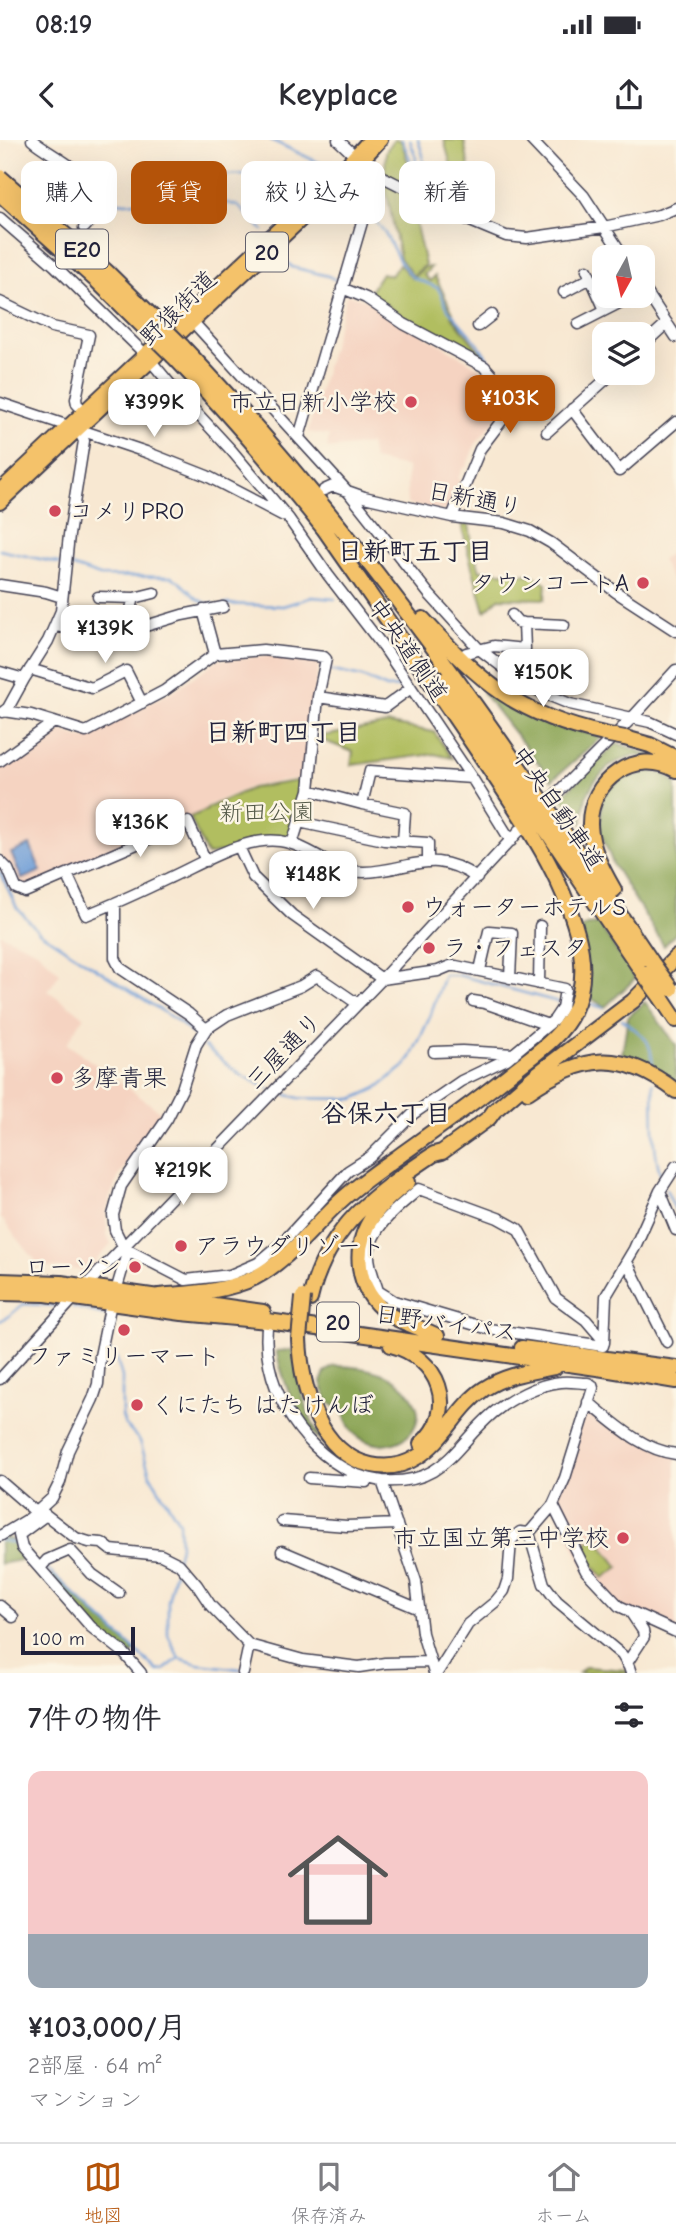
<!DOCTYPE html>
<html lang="ja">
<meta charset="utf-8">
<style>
body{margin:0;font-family:"Comic Neue","Klee One",sans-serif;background:#f7f7f7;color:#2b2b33;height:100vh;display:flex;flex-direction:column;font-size:26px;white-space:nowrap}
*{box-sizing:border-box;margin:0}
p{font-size:23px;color:#7c7c81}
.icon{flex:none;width:38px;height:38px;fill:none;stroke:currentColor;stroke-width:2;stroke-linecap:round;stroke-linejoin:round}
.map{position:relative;height:1533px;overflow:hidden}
.drawer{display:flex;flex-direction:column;background:#fff;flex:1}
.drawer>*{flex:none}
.guide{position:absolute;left:21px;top:21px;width:635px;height:63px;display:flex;gap:14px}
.needle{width:46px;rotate:188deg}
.fabs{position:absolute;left:592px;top:105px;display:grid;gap:14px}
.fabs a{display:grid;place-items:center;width:63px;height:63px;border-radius:14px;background:#fff;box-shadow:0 7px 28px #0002;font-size:35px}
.scale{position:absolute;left:21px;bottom:18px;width:114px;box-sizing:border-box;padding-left:7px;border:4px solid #22223b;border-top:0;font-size:19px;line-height:24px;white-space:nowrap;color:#22223b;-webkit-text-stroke:5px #fcf5e5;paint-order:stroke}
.price{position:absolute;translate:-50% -60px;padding:0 16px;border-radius:14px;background:#fff;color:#222;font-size:23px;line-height:46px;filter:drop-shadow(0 2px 4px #0008)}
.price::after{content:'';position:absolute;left:50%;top:42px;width:21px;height:16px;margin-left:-10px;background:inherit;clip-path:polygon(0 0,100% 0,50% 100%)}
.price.on{background:#b45309;color:#fff}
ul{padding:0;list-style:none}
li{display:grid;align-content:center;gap:14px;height:371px;padding:0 28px}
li+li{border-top:2px solid #e1e1e2}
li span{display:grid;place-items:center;height:217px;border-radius:14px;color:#555}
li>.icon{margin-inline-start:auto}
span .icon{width:126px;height:126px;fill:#fffc;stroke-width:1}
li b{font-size:30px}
h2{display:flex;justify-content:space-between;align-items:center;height:84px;padding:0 28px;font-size:30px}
.chip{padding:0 24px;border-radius:14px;background:#fff;box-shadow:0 7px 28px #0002;font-size:24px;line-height:63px}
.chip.on{background:#b45309;color:#fff}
.status{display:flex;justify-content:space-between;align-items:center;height:49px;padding:0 35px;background:#fff;direction:ltr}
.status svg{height:19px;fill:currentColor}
header{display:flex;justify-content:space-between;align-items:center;height:91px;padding:0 28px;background:#fff;font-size:32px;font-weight:700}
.tabs{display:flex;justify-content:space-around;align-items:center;height:98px;border-top:2px solid #e1e1e2;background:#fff;font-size:19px;color:#7c7c81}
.tabs a{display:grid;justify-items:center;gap:4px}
.tabs .on{color:#b45309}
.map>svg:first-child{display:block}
.built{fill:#f5d3c1}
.green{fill:#b1be60;stroke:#6a704e;stroke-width:2}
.forest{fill:#8ca556;stroke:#576448;stroke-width:2}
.water{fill:#6e9dd7;stroke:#486089;stroke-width:2}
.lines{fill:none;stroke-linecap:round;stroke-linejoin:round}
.stream{stroke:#6e9dd7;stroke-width:2.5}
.minor-tunnel{stroke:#cdc0b4;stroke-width:10;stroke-dasharray:10 5;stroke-linecap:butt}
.minor-casing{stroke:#424052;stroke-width:13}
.major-casing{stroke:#424052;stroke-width:16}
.highway-casing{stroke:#424052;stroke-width:18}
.minor{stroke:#fff;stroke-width:10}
.major{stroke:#f4c26a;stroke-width:12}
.highway{stroke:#f4c26a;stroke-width:14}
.highway-bridge-casing{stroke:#424052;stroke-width:18;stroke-linecap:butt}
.highway-bridge{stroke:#f4c26a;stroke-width:14}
.poi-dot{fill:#d1495b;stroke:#fcf5e5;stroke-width:2.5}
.labels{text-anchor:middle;stroke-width:5;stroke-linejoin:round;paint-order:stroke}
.shield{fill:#fcf5e5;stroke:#63616e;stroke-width:2}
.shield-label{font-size:23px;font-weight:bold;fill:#22223b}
.street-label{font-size:24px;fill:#22223b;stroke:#fcf5e5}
.poi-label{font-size:24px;fill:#22223b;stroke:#fcf5e5;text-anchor:start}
.park-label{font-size:24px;fill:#545948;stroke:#fcf5e5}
.neighbourhood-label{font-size:26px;font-weight:bold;fill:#22223b;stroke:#fcf5e5}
</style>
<div class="status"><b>08:19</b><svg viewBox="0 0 49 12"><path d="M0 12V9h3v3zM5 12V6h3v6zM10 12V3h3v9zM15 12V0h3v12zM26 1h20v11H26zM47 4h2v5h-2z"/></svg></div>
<header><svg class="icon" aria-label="back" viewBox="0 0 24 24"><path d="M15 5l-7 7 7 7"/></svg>Keyplace<svg class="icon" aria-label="share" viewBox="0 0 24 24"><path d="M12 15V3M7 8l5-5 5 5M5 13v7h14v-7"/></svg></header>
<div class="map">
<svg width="676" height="1533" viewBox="0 0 676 1533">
<rect width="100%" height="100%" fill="#fcf5e5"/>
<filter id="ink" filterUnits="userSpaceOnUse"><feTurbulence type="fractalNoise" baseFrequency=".0143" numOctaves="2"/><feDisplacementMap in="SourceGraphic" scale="14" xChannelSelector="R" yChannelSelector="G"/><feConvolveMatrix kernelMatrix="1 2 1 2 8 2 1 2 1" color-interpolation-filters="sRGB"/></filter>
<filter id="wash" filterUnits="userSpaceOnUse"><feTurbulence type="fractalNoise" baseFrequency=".00686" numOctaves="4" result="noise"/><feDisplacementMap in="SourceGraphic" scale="28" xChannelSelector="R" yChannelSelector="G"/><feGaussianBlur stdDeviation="1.57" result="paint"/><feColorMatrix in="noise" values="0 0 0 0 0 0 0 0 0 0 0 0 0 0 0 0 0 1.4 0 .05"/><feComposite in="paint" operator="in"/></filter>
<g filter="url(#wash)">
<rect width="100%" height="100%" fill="#f8e8d2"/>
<path class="built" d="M347 154 365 160 478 227 506 259V266L475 305 466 327 463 328 458 338 460 341 448 369 443 371 407 364V327L373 320 370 304 327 309 329 295 308 292Z
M674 410 676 414V448L661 420Z
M270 516 319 523 313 560 306 637 252 646 206 666V669L26 749 20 747 12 727 0 716V628L56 589 83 599 173 551 218 520Z
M0 794 37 811 60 833 48 851 84 876 67 904 161 972 120 1034 110 1057 106 1076 107 1094 111 1104 87 1131 40 1126 0 1077Z
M588 1262 638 1300 676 1314V1492L619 1466 586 1431 553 1365Z"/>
<path class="green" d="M394 0H401C407 16 409 33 418 47L416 51 393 40 385 32 386 11Z
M444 0H464L478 79 450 64 461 62Z
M384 40 409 54 425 125 413 136 400 118Z
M399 124 412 138 425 127H431L424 135 430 141 435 136 453 173 451 175 484 217 483 218 408 180 369 153 382 133 391 136Z
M462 385H469L473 409 480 430 532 435 546 443 545 459 499 458 485 471C477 442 467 414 462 385Z
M389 584 434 592 452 618 434 614 351 625 353 612 322 600V596Z
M309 639 292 694 286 699 207 715 190 677 207 670V668L252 648Z
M595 1396 619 1427 603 1438 580 1408Z
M585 1527 627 1530 628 1533H579Z"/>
<path class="forest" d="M482 552 537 578 602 597 552 640Z
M617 603 652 616H631L610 625 594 642 586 657 582 683 561 657Z
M651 631 664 634 676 644V793L664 806 613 724 600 690 603 654 623 638Z
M599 784 635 839 605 867 592 859 581 789 586 785Z
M645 862 676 905V947L656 932 622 914 628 877Z
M292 1210C299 1243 305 1275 324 1304 297 1279 285 1247 276 1211Z
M334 1226C361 1226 395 1231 411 1256 416 1263 420 1272 417 1281 409 1308 374 1311 355 1294 348 1288 347 1278 342 1271 339 1266 338 1268 333 1265 326 1260 323 1250 321 1242L325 1232Z
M0 1396 15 1401 25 1416 21 1420 0 1424Z
M53 1435 135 1510 128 1518 104 1498 50 1438Z"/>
<path class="water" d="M30 705 41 731 22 739 11 713Z"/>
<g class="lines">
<path class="stream" d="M271 0 326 26
M402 0 410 19 416 48 441 61
M410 0 416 18 414 33
M418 0 423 15V29L429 42 442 53 445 63
M191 28 227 35 246 34 305 45
M181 48 206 58 224 62
M352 50 360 63
M347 56 357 62
M103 60 126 63 151 60 176 62 193 66 229 63
M67 63 74 60 91 61
M231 64 238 66 263 90
M371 75 385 93 399 120 412 137 438 148 448 169 478 204 488 219
M284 119 292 127 328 136 338 141
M0 410 62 424
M68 425 100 436 172 437C188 445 194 464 214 464
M224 464 283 466 312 457 335 459
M328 530 362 537 387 548 401 547
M0 732 17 768 39 792 179 882 195 896
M588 863 604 868
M622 879C646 898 651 898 653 929
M204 906 241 935 269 949
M653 943C654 973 652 1004 660 1033
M276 952 299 958 353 959 377 948 405 926 411 917 429 879 444 835H458L558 862
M666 1049 676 1072
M73 1167 105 1175
M0 1181 9 1176 23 1164 61 1166
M104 1210 115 1213 122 1237V1276L125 1285 140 1301 150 1335 179 1382 180 1406 177 1419
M0 1400 17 1404
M176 1426 168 1461V1495L179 1518 198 1524 240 1529
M46 1428 158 1531 164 1530 179 1518"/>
</g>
</g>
<g filter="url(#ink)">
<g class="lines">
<path class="minor-tunnel" d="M54 125 84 88
M370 1017 419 1049"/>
<defs>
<path id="minor" d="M32 0C51 17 109 40 97 70 95 76 88 83 84 88
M338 0 355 16
M531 0 584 56 624 117
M364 20 379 35 470 81 506 96 527 98 604 87 659 75 676 68
M0 78 54 125 145 214 170 244 232 311 289 379 328 435 385 509 472 638 511 701
M587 130 605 170
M642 145 676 197
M342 148 366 158 404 184 485 227 516 262 480 309 452 377
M564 152 591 138
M0 162 52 187 89 195 76 259 77 264 84 271
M193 182 349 353 429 454 479 509 517 538 543 553 570 564 650 582 676 594
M578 184 633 156
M478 186 492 175
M642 206 667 183
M0 263 146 312 207 336 282 375
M572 269 619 331 676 282
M547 292 613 233
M299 297 372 48 379 35
M324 350 333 346 364 357 452 377 504 383 530 391 551 403 616 452 676 491
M0 445 46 452 62 457
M98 457 134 458 154 453
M203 470 215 514
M512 475 518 482 524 483
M56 486 93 493H110L129 491 182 475 223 467
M129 491 127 483 134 458
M466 513 494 506 525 509 524 483 564 485
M30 529 92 548 126 531 142 563
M0 532 24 539
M318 557 385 567 411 548
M4 571 31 575 86 592 164 551 215 514 263 510 324 517 326 519 318 557 309 650 292 704
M3 572 8 568 24 539 48 501 61 471 69 395 84 301 79 291
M0 621 54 582
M309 650 362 664 370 631 472 638
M553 657 632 578 676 530
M362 664 405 673 403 701
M299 682 384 700 428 703V722
M239 707 253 737 292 775 382 839 438 831 450 826H456L565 849 562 868 554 880 507 919 461 941 413 974 370 1017 348 1031 284 1101 258 1123 230 1135 186 1140 124 1108 115 1090 113 1075 121 1046 167 979 182 949 196 905 206 889 227 875 301 846 317 836 358 864
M0 721 8 729 16 748 25 752 67 734 86 775C114 764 142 751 169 738 200 724 245 696 280 701 310 705 333 732 364 732 411 731 432 706 477 738
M67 734 188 682 206 721
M115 763V818L120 828 189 874 206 889
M480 830 489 791 512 793 510 838
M539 844 540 786
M473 861 485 863 548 885
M434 912 462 911 514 914
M660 1051 676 1090
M627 1122 667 1202
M116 1151 128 1110
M268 1181C258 1239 298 1307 351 1332 360 1337 372 1339 382 1341
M604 1203 606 1156 634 1109 660 1051 676 1026
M603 1206 489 1189 394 1161 378 1151C375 1140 368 1125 369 1113 372 1085 400 1066 419 1049L498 1078 518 1089 556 1158 586 1180 604 1201
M0 1239 75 1157 382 839 520 690
M588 1262C614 1283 642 1310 676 1314
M309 1338 366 1342
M0 1341 37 1373
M553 1365 529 1393 544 1444 557 1461 622 1515 629 1527 631 1533
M43 1373 46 1375 19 1395 22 1408 91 1487 123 1512 141 1533
M46 1375 76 1398 89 1402 102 1403 111 1410 161 1415 179 1424 197 1445 211 1466 249 1505
M282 1381 347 1386 397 1384
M0 1396 30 1378 52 1358 60 1342 68 1311 93 1259 98 1244 100 1216 111 1163
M282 1411 419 1469
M40 1428 47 1420 70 1410 92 1434 119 1453
M0 1466 13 1477
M627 1523 644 1497 643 1491 631 1473
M243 1533 249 1505 303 1520 359 1527 385 1523 430 1522
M434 1533 422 1493 416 1441 382 1341C445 1345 453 1307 493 1273 510 1259 538 1244 561 1242 570 1241 580 1243 588 1243L592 1245 593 1248 565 1338 553 1365 586 1431 619 1466 676 1492
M437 1533 468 1484 495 1462 504 1451 508 1439 511 1400 520 1392 529 1393"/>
<path id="major" d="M0 350 260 106 345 26 369 0
M0 363 345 39 381 0"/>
<path id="highway" d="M182 206C361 393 508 607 651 821
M173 216C228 273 279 332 328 394
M423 479C481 543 518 575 604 594
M441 540 500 622 643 833
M625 598 650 605 676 618
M614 750C602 729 591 709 590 685 589 640 636 607 676 630
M662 859 676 880
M528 952C582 914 622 909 676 951
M408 1042C395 1052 382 1063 373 1076 351 1108 356 1150 387 1173 402 1184 421 1187 437 1196
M0 1141 61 1143 263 1172
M0 1153 46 1154 182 1173 268 1181 604 1229 676 1241
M159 1156C191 1153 225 1152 254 1138 285 1122 307 1094 331 1070 352 1049 375 1033 399 1016 438 988 478 960 516 929 537 912 561 897 573 872 585 848 584 819 577 793 559 727 516 669 479 613 428 537 375 462 322 386
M310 1159C327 1086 376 1053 434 1014L442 1012 489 978 494 971 537 934 633 861 676 817
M299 1199C301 1245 318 1314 371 1325 386 1328 403 1326 417 1317 445 1300 457 1267 484 1249 507 1234 530 1232 555 1227
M391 1205C438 1217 460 1269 421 1304
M522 1208 676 1228"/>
</defs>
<use href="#minor" class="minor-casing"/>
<use href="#major" class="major-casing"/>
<use href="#highway" class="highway-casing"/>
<use href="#minor" class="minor"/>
<use href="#major" class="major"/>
<use href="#highway" class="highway"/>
<defs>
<path id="highway-bridge" d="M0 37 107 132 182 206
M0 54 97 141 173 216
M604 594 625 598
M651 821 671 849
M643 833 662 859
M299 1199 303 1157"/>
</defs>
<use href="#highway-bridge" class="highway-bridge-casing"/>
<use href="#highway-bridge" class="highway-bridge"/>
</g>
</g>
<g class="poi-dot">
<circle cx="411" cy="262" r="7"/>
<circle cx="55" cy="371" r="7"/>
<circle cx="643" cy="443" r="7"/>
<circle cx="408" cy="767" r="7"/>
<circle cx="429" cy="808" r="7"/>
<circle cx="57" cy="938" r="7"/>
<circle cx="181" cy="1106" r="7"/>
<circle cx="135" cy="1127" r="7"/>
<circle cx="124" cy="1190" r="7"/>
<circle cx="137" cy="1265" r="7"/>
<circle cx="623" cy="1398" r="7"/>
</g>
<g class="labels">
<g class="shield">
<rect x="56" y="89.5" width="52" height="39" rx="5"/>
<rect x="246" y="92.5" width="42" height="39" rx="5"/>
<rect x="317" y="1162.5" width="42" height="39" rx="5"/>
</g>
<g class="shield-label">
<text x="82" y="117">E20</text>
<text x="267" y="120">20</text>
<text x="338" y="1190">20</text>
</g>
<g class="street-label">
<text transform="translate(178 168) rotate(-44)" y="8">野猿街道</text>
<text transform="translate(475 359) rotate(11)" y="8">日新通り</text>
<text transform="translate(408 510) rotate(55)" y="8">中央道側道</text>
<text transform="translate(558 668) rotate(56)" y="8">中央自動車道</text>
<text transform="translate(284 911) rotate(-46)" y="8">三屋通り</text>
<text transform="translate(446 1183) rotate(8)" y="8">日野バイパス</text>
</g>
<g class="poi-label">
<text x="397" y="270" text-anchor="end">市立日新小学校</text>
<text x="69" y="379">コメリPRO</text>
<text x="629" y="451" text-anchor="end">タウンコートA</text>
<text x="422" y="775">ウォーターホテルS</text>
<text x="443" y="816">ラ・フェスタ</text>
<text x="71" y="946">多摩青果</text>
<text x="195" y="1114">アラウダリゾート</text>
<text x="121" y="1135" text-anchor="end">ローソン</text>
<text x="124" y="1224" text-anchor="middle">ファミリーマート</text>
<text x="151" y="1273">くにたち はたけんぼ</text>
<text x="609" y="1406" text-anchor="end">市立国立第三中学校</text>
</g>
<g class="park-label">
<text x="267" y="680">新田公園</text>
</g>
<g class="neighbourhood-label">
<text x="415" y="420">日新町五丁目</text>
<text x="283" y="601">日新町四丁目</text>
<text x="386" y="982">谷保六丁目</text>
</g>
</g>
</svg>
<div class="fabs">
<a><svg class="needle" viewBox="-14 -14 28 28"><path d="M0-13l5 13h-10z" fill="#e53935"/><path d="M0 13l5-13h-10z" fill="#7c7c81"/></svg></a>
<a><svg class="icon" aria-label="layers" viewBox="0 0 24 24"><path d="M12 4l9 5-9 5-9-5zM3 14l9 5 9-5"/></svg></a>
</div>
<div class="scale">100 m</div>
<b class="price on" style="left:510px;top:295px">¥103K</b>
<b class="price" style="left:154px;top:299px">¥399K</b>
<b class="price" style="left:105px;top:525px">¥139K</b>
<b class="price" style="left:543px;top:569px">¥150K</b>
<b class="price" style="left:140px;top:719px">¥136K</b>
<b class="price" style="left:313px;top:771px">¥148K</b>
<b class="price" style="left:183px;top:1067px">¥219K</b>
<div class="guide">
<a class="chip">購入</a>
<a class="chip on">賃貸</a>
<a class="chip">絞り込み</a>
<a class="chip">新着</a>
</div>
</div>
<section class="drawer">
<h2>7件の物件<svg class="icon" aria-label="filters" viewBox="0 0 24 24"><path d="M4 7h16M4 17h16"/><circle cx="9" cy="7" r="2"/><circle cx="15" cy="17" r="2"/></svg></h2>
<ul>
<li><span style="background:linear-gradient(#f6c9c9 75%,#9aa5b1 0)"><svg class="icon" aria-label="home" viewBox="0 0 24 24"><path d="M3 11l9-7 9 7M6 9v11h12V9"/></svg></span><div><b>¥103,000/月</b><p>2部屋 · 64 m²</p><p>マンション</p></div></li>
</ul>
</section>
<nav class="tabs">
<a class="on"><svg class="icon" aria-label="map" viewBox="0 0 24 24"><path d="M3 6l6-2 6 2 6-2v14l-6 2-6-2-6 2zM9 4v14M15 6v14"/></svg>地図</a>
<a><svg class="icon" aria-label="saved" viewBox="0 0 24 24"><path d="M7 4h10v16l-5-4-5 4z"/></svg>保存済み</a>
<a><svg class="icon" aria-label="home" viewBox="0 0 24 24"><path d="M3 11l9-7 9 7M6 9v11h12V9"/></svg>ホーム</a>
</nav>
